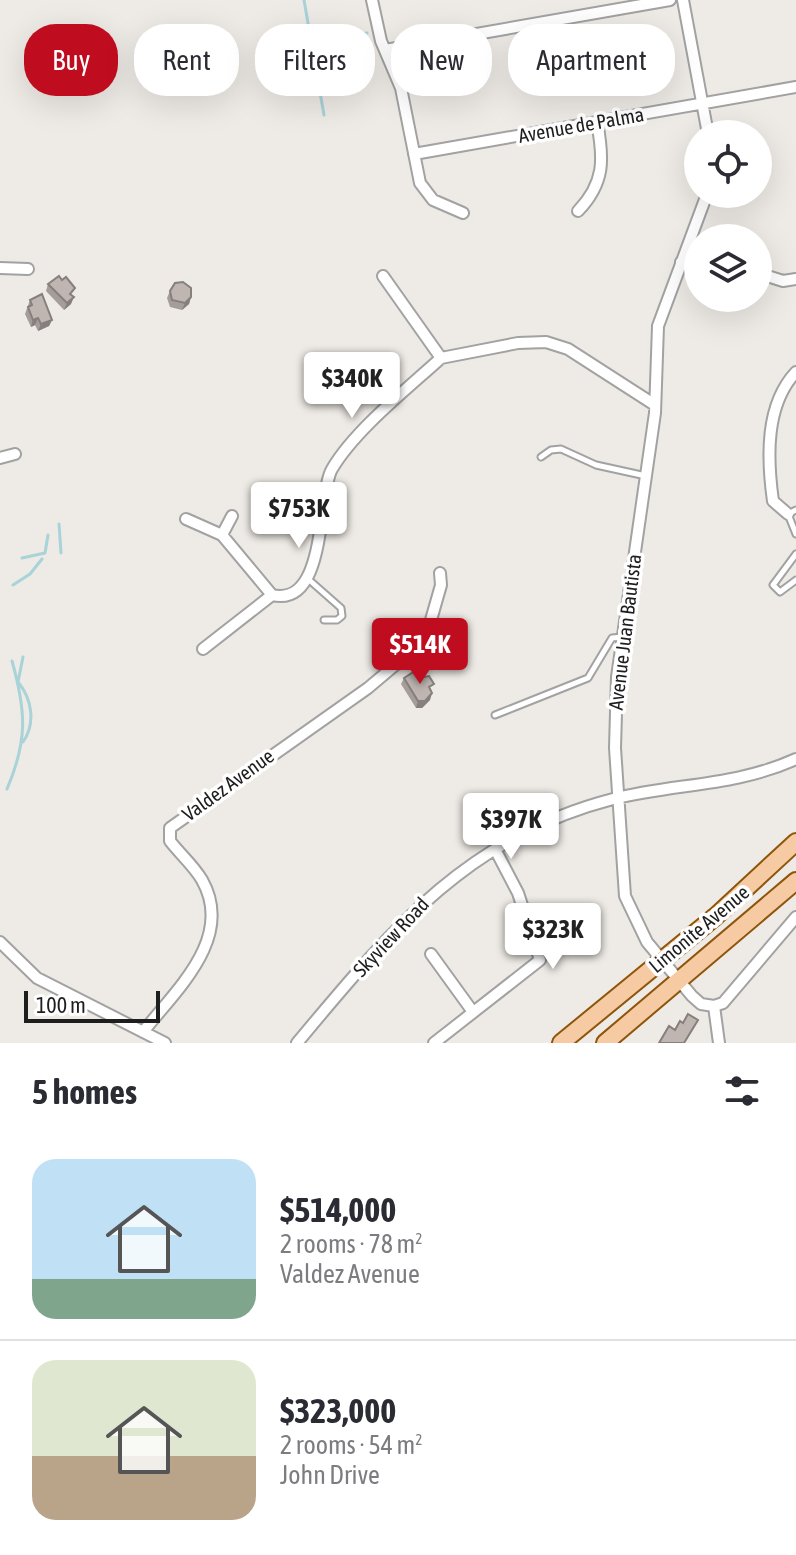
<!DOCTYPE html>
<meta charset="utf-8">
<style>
body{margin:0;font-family:"Asap Condensed",sans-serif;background:#f2f2f3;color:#2b2b33;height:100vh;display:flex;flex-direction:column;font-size:30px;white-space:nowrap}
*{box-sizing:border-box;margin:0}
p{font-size:26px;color:#7c7c81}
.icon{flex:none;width:44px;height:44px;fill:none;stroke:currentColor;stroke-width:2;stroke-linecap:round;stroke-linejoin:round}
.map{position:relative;height:1043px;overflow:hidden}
.sheet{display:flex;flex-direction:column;background:#fff;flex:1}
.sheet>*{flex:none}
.guide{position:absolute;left:24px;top:24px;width:748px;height:72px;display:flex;gap:16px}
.fabs{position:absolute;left:684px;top:120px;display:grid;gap:16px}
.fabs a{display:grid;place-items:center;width:88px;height:88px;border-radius:50%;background:#fff;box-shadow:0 8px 32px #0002;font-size:40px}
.scale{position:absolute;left:24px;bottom:20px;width:136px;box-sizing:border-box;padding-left:8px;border:4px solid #1e1e1e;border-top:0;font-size:22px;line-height:28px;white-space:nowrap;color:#1e1e1e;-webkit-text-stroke:6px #fff;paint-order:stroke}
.price{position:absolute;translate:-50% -68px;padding:0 18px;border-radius:8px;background:#fff;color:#222;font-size:26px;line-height:52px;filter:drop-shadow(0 2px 4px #0008)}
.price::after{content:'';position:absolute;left:50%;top:48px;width:24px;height:18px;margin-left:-12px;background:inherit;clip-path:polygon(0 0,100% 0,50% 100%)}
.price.current{background:#bf0d1f;color:#fff}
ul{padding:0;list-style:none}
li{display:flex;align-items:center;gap:24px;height:200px;padding:0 32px}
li+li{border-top:2px solid #e1e1e2}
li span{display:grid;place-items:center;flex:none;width:224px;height:160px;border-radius:24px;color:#555}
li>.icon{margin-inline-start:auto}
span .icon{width:96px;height:96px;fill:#fffc;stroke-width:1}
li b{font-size:34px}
h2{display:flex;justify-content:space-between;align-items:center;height:96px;padding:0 32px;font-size:34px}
.pill{padding:0 28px;border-radius:32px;background:#fff;box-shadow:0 8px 32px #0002;font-size:28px;line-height:72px}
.pill.current{background:#bf0d1f;color:#fff}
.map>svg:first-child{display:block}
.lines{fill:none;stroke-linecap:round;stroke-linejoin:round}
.stream{stroke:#a8d3d9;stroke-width:3}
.service-casing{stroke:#a2a2a2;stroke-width:9}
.minor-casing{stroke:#a2a2a2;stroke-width:14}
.primary-casing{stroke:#8e550a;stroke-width:20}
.service{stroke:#fff;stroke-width:5}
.minor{stroke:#fff;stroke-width:10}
.primary{stroke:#f6caa3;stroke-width:16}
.wall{fill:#a49d99}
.shaded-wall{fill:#867f7d}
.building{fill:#bfb6b2;stroke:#867f7d;stroke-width:2}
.labels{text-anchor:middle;stroke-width:7;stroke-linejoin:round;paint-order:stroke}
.street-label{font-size:20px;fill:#1e1e1e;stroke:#fff}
</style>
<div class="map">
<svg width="796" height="1043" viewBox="0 0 796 1043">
<rect width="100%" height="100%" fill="#eeeae5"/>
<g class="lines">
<path class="stream" d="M304 0 324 115
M312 44 367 33
M59 524 61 553
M22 558 45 553 48 535
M13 585 30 574 42 559
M23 657 18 682C32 699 36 723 23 742
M7 789C28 740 26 711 12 661"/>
<defs>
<path id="service" d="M541 457 551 450 561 449 596 465 646 476
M796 510 788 514 796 534
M796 554 773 585 780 592 796 580
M307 578 341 608 342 616 337 620H324
M495 715 588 678 612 638 622 637"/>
<path id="minor" d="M372 0 381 41 401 88 420 183 433 200 463 213
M683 0 708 134
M385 50 670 0
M414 154 796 87
M707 194 658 326 655 413 617 677 615 748 625 896 647 942 692 996 701 1004 714 1006
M578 211C605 183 604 159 597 122
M681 262 698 268
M0 268 28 269
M758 273 783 281 796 279
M383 276 441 358 518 343 546 342 568 349 655 405
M0 458 15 454
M788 514 773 501C767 458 765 405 796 372
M232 516 222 535 272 595C328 608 317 494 332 469 355 430 407 389 441 358
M186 519 222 535
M203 649 272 595
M0 942 37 978 165 1043
M431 954 473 1012
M714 1006 723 1003 796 917
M714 1006 719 1043
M143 1032C176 990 235 938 202 880 194 866 180 854 170 841V828L368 688 406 656 431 620 441 585 440 573
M297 1043C390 932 466 837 613 799 676 783 734 787 796 759
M434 1043 540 960 518 893 496 851"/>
<path id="primary" d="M561 1043 716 916 796 842
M605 1043 796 881"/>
</defs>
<use href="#service" class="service-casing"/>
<use href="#minor" class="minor-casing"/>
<use href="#primary" class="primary-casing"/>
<use href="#service" class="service"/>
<use href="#minor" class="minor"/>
<use href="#primary" class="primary"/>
</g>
<path class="wall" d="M48 284 72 295 71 304 64 310 46 291Z
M170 291 191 297 189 304 182 310 170 307 167 298Z
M30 300 52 320 49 326 38 331 35 325 31 327 25 314Z
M404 678H419L431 691 430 700 422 708H416L401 684Z"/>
<path class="shaded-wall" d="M74 297 71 304 64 310 67 303Z
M191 297 189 304 182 310 185 303Z
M38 318 35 325 31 327 33 320Z
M52 320 49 326 38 331 41 324Z
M432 693 430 700 422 708H416L418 701Z"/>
<path class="building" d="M59 276 62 280 66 277 75 288 70 294 74 297 67 303 48 284Z
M183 282 191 288V297L185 303 172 300 170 291 175 283Z
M42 294 52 320 41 324 38 318 33 320 28 307 32 305 30 300Z
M415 671 419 678 429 676 434 684 429 687 432 693 425 701H418L404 678Z
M688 1014 698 1020 684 1043H659L669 1026 675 1030 680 1021 683 1023Z"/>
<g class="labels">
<g class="street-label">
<text transform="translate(581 125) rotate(-10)" y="7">Avenue de Palma</text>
<text transform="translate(625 632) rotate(-83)" y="7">Avenue Juan Bautista</text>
<text transform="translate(228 785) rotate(-36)" y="7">Valdez Avenue</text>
<text transform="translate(699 929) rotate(-40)" y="7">Limonite Avenue</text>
<text transform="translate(391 937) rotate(-47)" y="7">Skyview Road</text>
</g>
</g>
</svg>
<div class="fabs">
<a><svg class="icon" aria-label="locate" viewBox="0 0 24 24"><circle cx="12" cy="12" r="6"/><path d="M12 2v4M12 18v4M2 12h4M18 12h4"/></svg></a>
<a><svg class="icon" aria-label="layers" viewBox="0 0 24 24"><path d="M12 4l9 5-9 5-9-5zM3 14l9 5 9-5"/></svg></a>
</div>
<div class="scale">100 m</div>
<b class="price" style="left:352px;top:420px">$340K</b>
<b class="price" style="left:299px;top:550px">$753K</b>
<b class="price current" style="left:420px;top:686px">$514K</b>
<b class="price" style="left:511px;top:861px">$397K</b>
<b class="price" style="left:553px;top:971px">$323K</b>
<div class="guide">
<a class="pill current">Buy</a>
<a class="pill">Rent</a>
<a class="pill">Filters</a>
<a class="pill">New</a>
<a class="pill">Apartment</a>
</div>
</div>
<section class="sheet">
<h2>5 homes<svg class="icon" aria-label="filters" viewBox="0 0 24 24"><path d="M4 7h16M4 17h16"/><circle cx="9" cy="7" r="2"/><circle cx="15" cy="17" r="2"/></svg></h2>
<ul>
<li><span style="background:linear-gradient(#bfe0f5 75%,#7fa58c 0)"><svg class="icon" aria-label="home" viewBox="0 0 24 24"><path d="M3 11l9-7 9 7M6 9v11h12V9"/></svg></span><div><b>$514,000</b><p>2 rooms · 78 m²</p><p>Valdez Avenue</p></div></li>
<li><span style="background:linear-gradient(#dfe7d0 60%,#b9a48a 0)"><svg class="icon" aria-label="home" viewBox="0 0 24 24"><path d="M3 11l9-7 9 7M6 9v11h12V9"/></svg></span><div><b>$323,000</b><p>2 rooms · 54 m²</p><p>John Drive</p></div></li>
</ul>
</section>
